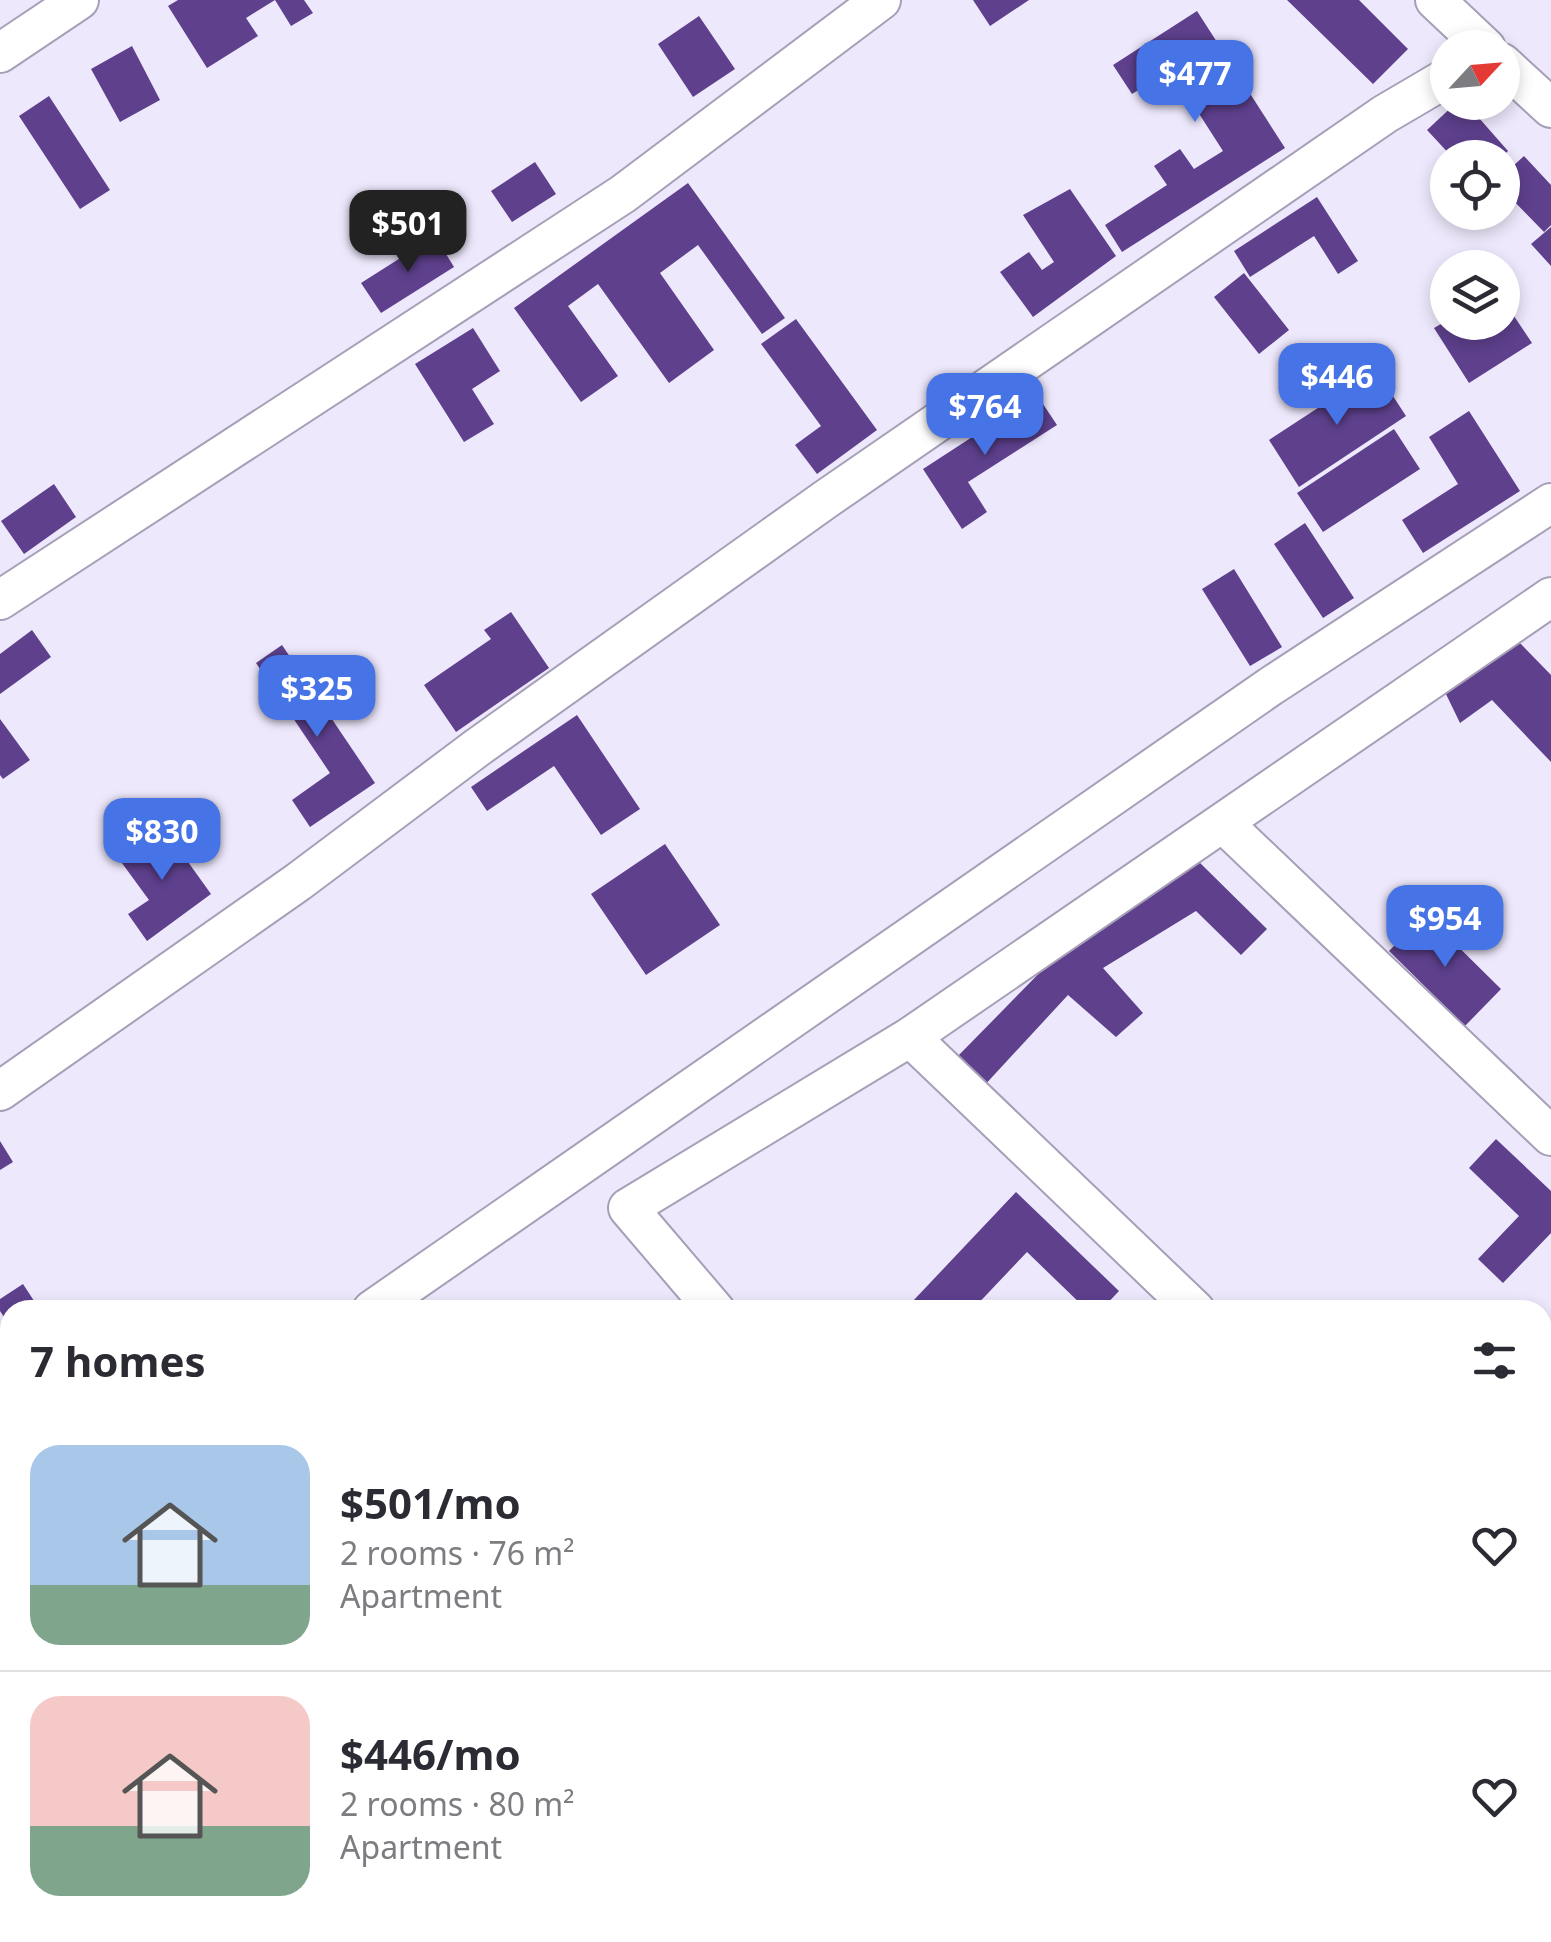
<!DOCTYPE html>
<meta charset="utf-8">
<style>
body{margin:0;font-family:"Noto Sans",sans-serif;background:#f2f2f3;color:#2b2b33;height:100vh;display:flex;flex-direction:column;font-size:38px;white-space:nowrap}
*{box-sizing:border-box;margin:0}
p{font-size:32px;color:#7c7c81}
.icon{flex:none;width:55px;height:55px;fill:none;stroke:currentColor;stroke-width:2;stroke-linecap:round;stroke-linejoin:round}
.map{position:relative;flex:1;overflow:hidden}
.details{position:absolute;left:0px;top:1300px;width:1552px;height:642px;display:flex;flex-direction:column;background:#fff;border-radius:30px 30px 0 0;box-shadow:0 5px 15px #0003}
.details>*{flex:none}
.needle{width:65px;rotate:64deg}
.buttons{position:absolute;left:1430px;top:30px;display:grid;gap:20px}
.buttons a{display:grid;place-items:center;width:90px;height:90px;border-radius:50%;background:#fff;box-shadow:0 5px 15px #0003;font-size:50px}
.price{position:absolute;translate:-50% -85px;padding:0 22px;border-radius:20px;background:#4673e5;color:#fff;font-size:32px;line-height:65px;filter:drop-shadow(0 2px 5px #0008)}
.price::after{content:'';position:absolute;left:50%;top:60px;width:30px;height:22px;margin-left:-15px;background:inherit;clip-path:polygon(0 0,100% 0,50% 100%)}
.price.selected{background:#222;color:#fff}
ul{padding:0;list-style:none}
li{display:flex;align-items:center;gap:30px;height:250px;padding:0 30px}
li+li{border-top:2px solid #e1e1e2}
li span{display:grid;place-items:center;flex:none;width:280px;height:200px;border-radius:30px;color:#555}
li>.icon{margin-inline-start:auto}
span .icon{width:120px;height:120px;fill:#fffc;stroke-width:1}
li b{font-size:42px}
h2{display:flex;justify-content:space-between;align-items:center;height:120px;padding:0 30px;font-size:42px}
.map>svg:first-child{display:block}
.building{fill:#5e408d}
.lines{fill:none;stroke-linecap:round;stroke-linejoin:round}
.street-casing{stroke:#a69fb7;stroke-width:42}
.path{stroke:#9590a0;stroke-width:6;stroke-dasharray:2.5 8;stroke-linecap:butt}
.street{stroke:#fff;stroke-width:38}
</style>
<div class="map">
<svg width="1551" height="1942" viewBox="0 0 1551 1942">
<rect width="100%" height="100%" fill="#eee8fc"/>
<path class="building" d="M178 0H304L313 13 291 26 275 0 246 18 258 36 207 68 168 6Z
M973 0H1029L990 26Z
M1287 0H1359L1408 49 1373 84Z
M1197 11 1285 148 1122 252 1105 225 1167 185 1154 166 1180 149 1194 169 1223 151 1171 70 1132 94 1113 65Z
M699 16 735 69 693 97 658 44Z
M132 46 160 100 120 122 91 69Z
M49 96 110 190 80 209 19 116Z
M1457 102H1465L1508 151 1501 158H1453L1427 130Z
M1524 156 1551 185V225L1544 232 1502 189V176Z
M535 162 556 194 512 222 491 191Z
M688 183 785 318 762 334 698 245 660 273 714 350 669 383 598 284 568 306 618 376 581 402 514 308Z
M1070 189 1116 256 1033 317 1000 272 1029 252 1042 270 1054 262 1023 215Z
M1317 197 1358 261 1338 274 1314 236 1250 277 1234 251Z
M1551 227V266L1531 244Z
M435 236 454 267 381 313 361 283Z
M1244 273 1289 330 1259 354 1214 297Z
M1502 298 1532 343 1469 383 1434 328 1448 320V322H1502Z
M796 319 877 430 817 474 795 445 821 426 761 344Z
M473 328 500 371 472 389 494 424 464 442 415 364Z
M1376 370 1406 416 1299 487 1269 440Z
M1037 395 1057 425 968 482 987 512 962 529 923 469Z
M1469 411 1520 491 1423 553 1402 520 1458 484 1429 437Z
M1394 429 1420 469 1323 532 1297 493Z
M54 484 76 517 24 554 1 521Z
M1305 523 1354 598 1323 618 1274 544Z
M1234 569 1282 647 1250 666 1202 589Z
M511 612 549 668 456 732 424 685 491 639 484 630Z
M32 630 51 657 0 694V654Z
M1519 642 1551 675V762L1492 700 1460 723 1444 690Z
M282 645 375 783 310 827 292 800 330 773 256 663Z
M577 715 640 809 601 835 554 766 487 811 471 787Z
M0 719 30 760 3 779 0 775Z
M163 827 211 894 147 941 128 914 149 900 119 859Z
M665 844 720 925 646 975 591 894Z
M1193 856 1267 929 1241 955 1196 911 1103 968 1143 1013 1116 1037 1068 995 982 1088 956 1058 1062 950Z
M1425 914 1501 989 1465 1026 1389 951Z
M1496 1139 1551 1191V1233L1503 1283 1478 1259 1519 1216 1469 1168Z
M0 1141 13 1162 0 1170Z
M1016 1192 1119 1291 1101 1310H1087L1027 1252 972 1310H921L912 1302Z
M23 1284 40 1310H10V1326L0 1311V1299Z
M10 1455V1505L0 1511V1461Z
M10 1673V1750L2 1755 0 1751V1679Z
M1109 1932H1203L1194 1942H1175L1172 1939 1169 1942H1101Z"/>
<g class="lines">
<defs>
<path id="street" d="M1435 0 1486 48
M0 53 79 0
M1502 63 1551 108
M0 600 623 194 881 0
M1223 823 1551 1136
M910 1037 1195 1310
M0 1091 298 882 478 747 826 499 1385 114 1448 77
M372 1310 1271 686 1551 503
M715 1310 628 1208 910 1037 1551 597
M0 1565 10 1558
M1542 1645 1551 1653
M1315 1932 1327 1942"/>
</defs>
<use href="#street" class="street-casing"/>
<path class="path" d="M1051 1942 1060 1932"/>
<use href="#street" class="street"/>
</g>
</svg>
<div class="buttons">
<a><svg class="needle" viewBox="-14 -14 28 28"><path d="M0-13l5 13h-10z" fill="#e53935"/><path d="M0 13l5-13h-10z" fill="#7c7c81"/></svg></a>
<a><svg class="icon" aria-label="locate" viewBox="0 0 24 24"><circle cx="12" cy="12" r="6"/><path d="M12 2v4M12 18v4M2 12h4M18 12h4"/></svg></a>
<a><svg class="icon" aria-label="layers" viewBox="0 0 24 24"><path d="M12 4l9 5-9 5-9-5zM3 14l9 5 9-5"/></svg></a>
</div>
<b class="price" style="left:1195px;top:125px">$477</b>
<b class="price selected" style="left:408px;top:275px">$501</b>
<b class="price" style="left:1337px;top:428px">$446</b>
<b class="price" style="left:985px;top:458px">$764</b>
<b class="price" style="left:317px;top:740px">$325</b>
<b class="price" style="left:162px;top:883px">$830</b>
<b class="price" style="left:1445px;top:970px">$954</b>
<section class="details">
<h2>7 homes<svg class="icon" aria-label="filters" viewBox="0 0 24 24"><path d="M4 7h16M4 17h16"/><circle cx="9" cy="7" r="2"/><circle cx="15" cy="17" r="2"/></svg></h2>
<ul>
<li><span style="background:linear-gradient(#a9c7e8 70%,#7fa58c 0)"><svg class="icon" aria-label="home" viewBox="0 0 24 24"><path d="M3 11l9-7 9 7M6 9v11h12V9"/></svg></span><div><b>$501/mo</b><p>2 rooms · 76 m²</p><p>Apartment</p></div><svg class="icon" aria-label="heart" viewBox="0 0 24 24"><path d="M12 20l-8-8c-3-5 5-10 8-4 3-6 11-1 8 4z"/></svg></li>
<li><span style="background:linear-gradient(#f6c9c9 65%,#7fa58c 0)"><svg class="icon" aria-label="home" viewBox="0 0 24 24"><path d="M3 11l9-7 9 7M6 9v11h12V9"/></svg></span><div><b>$446/mo</b><p>2 rooms · 80 m²</p><p>Apartment</p></div><svg class="icon" aria-label="heart" viewBox="0 0 24 24"><path d="M12 20l-8-8c-3-5 5-10 8-4 3-6 11-1 8 4z"/></svg></li>
</ul>
</section>
</div>
